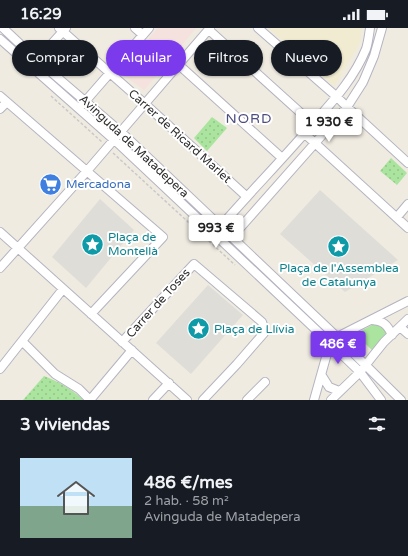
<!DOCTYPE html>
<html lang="es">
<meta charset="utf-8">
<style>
body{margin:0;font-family:"Varela Round",sans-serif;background:#20242c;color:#f1f3f6;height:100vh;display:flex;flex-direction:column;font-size:15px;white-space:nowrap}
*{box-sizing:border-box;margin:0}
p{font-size:13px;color:#9ea1a6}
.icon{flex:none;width:22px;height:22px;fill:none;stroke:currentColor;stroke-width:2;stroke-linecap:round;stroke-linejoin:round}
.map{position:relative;height:372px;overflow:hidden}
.sheet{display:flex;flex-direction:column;background:#171b24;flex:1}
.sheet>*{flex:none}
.top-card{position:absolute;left:12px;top:12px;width:384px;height:36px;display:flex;gap:8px}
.price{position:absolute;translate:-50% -34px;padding:0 9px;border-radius:4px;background:#fff;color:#222;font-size:13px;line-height:26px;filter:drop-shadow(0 1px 2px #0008)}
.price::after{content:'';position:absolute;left:50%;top:24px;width:12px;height:9px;margin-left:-6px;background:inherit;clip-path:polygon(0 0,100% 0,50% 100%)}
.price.current{background:#7c3aed;color:#fff}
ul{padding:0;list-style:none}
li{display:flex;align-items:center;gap:12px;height:100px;padding:0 20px}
li span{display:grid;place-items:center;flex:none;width:112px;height:80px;border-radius:0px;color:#555}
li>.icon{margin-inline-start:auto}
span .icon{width:48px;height:48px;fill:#fffc;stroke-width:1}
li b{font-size:17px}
h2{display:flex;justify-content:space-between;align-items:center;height:48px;padding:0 20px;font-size:17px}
.chip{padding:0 14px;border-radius:18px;background:#171b24;box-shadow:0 1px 3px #0004;font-size:14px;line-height:36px}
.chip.current{background:#7c3aed;color:#fff}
.status{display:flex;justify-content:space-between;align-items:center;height:28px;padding:0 20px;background:#171b24;direction:ltr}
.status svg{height:11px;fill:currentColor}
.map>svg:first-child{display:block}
.education{fill:#f0ebd1}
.medical{fill:#f5e2df}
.grass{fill:url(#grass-dots)}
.garden{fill:#aae49e}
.plaza{fill:#dfddd8}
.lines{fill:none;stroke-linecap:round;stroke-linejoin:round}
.minor-casing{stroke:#b4b4c1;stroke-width:10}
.path{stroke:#c9c9c9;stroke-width:1.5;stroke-dasharray:3 2;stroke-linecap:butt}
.minor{stroke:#fff;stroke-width:8}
.labels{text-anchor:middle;stroke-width:4;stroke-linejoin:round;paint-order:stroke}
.street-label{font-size:12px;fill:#2e2e2e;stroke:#fff}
.shop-label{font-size:12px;fill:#366cbe;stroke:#fff;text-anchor:start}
.culture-label{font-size:12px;fill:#0d838f;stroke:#fff;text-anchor:start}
.quarter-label{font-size:14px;letter-spacing:1px;fill:#4d4d7f;stroke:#fff}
</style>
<div class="status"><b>16:29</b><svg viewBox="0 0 49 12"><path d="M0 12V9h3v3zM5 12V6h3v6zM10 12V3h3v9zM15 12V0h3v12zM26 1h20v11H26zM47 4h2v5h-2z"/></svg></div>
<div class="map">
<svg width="408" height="372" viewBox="0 0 408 372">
<defs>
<pattern id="grass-dots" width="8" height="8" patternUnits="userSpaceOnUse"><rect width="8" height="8" fill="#aae49e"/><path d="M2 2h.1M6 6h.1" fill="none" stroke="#93c488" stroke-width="1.8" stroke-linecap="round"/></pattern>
</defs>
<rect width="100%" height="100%" fill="#efebe1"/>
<path class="education" d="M268 0H362L360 15 334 58Z"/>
<path class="medical" d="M158 0H196L144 62 120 44Z"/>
<path class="grass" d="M212 89 227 100 207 123 194 110Z
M391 130 407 145 397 157 380 143Z
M44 348C59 354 72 361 83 372H23Z"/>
<path class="garden" d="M374 296 382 297 386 303V306L373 323 355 306Z"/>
<path class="plaza" d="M320 162 398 232 345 264 280 206Z
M100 171 134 202 86 260 52 229Z
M208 257 243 287 191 346 156 315Z"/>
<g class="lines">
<defs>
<path id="minor" d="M3 0 37 32 121 104 337 309 401 372
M59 0 145 76 246 168
M135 0 143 7
M258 0 337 69 347 79 408 135
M209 2 313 96
M0 11 121 118 330 315 360 344 381 372
M37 32 66 0
M179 37 282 130
M0 68 163 209 91 286
M82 77 149 0
M0 81 7 74
M305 106 408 200
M397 189 408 176
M221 198C252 162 286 128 317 91 336 70 355 48 366 21 368 15 369 7 370 0
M0 204 187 372
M232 209 347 79 363 54 374 28 382 0
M0 240 87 143 210 0
M372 292C383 293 387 296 392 307
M400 299 408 306
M22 313 55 346 79 361 90 372
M122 314 194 236 262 294 264 300V305L237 336 203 372
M0 341 63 261
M322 348 329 359 339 363
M90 372 132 322
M153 372 169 355
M247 372 265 354
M314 372 330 315 337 309 408 273
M331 372 360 344 384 314 408 291"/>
</defs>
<use href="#minor" class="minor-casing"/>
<path class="path" d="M51 68 102 114
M113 125 235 237"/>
<use href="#minor" class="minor"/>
</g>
<defs>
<symbol id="supermarket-disc" viewBox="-11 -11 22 22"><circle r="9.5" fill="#3f7fe0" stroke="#fff"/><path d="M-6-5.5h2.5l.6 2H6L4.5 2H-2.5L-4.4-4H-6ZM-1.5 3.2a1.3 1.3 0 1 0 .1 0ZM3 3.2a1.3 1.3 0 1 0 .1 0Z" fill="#fff"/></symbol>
<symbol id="sight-disc" viewBox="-11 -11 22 22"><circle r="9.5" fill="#0f9aa8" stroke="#fff"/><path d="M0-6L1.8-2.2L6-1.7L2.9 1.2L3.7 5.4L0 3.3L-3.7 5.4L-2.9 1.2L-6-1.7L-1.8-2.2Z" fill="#fff"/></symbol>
</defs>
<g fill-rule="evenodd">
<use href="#supermarket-disc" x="38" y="144" width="25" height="25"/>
<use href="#sight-disc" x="80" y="204" width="25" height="25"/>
<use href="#sight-disc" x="326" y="206" width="25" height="25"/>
<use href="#sight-disc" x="186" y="288" width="25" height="25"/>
</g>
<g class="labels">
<g class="street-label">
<text transform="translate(180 108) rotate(42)" y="4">Carrer de Ricard Marlet</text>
<text transform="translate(134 118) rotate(43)" y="4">Avinguda de Matadepera</text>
<text transform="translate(158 275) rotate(-48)" y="4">Carrer de Toses</text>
</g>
<g class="shop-label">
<text x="66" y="160">Mercadona</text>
</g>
<g class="culture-label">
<text x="108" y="213">Plaça de<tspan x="108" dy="14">Montellà</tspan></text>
<text x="339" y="244" text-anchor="middle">Plaça de l'Assemblea<tspan x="339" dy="14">de Catalunya</tspan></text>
<text x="214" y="305">Plaça de Llívia</text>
</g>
<g class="quarter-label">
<text x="249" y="95">NORD</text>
</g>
</g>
</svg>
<b class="price" style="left:329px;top:115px">1 930 €</b>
<b class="price" style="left:216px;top:221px">993 €</b>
<b class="price current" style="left:338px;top:337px">486 €</b>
<div class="top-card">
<a class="chip">Comprar</a>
<a class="chip current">Alquilar</a>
<a class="chip">Filtros</a>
<a class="chip">Nuevo</a>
</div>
</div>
<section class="sheet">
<h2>3 viviendas<svg class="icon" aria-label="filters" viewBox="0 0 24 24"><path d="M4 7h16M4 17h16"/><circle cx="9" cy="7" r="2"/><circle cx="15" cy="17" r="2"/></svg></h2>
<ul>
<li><span style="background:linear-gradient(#bfe0f5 60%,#7fa58c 0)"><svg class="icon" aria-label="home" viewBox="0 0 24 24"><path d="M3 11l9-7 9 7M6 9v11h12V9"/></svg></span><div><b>486 €/mes</b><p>2 hab. · 58 m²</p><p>Avinguda de Matadepera</p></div></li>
</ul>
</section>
